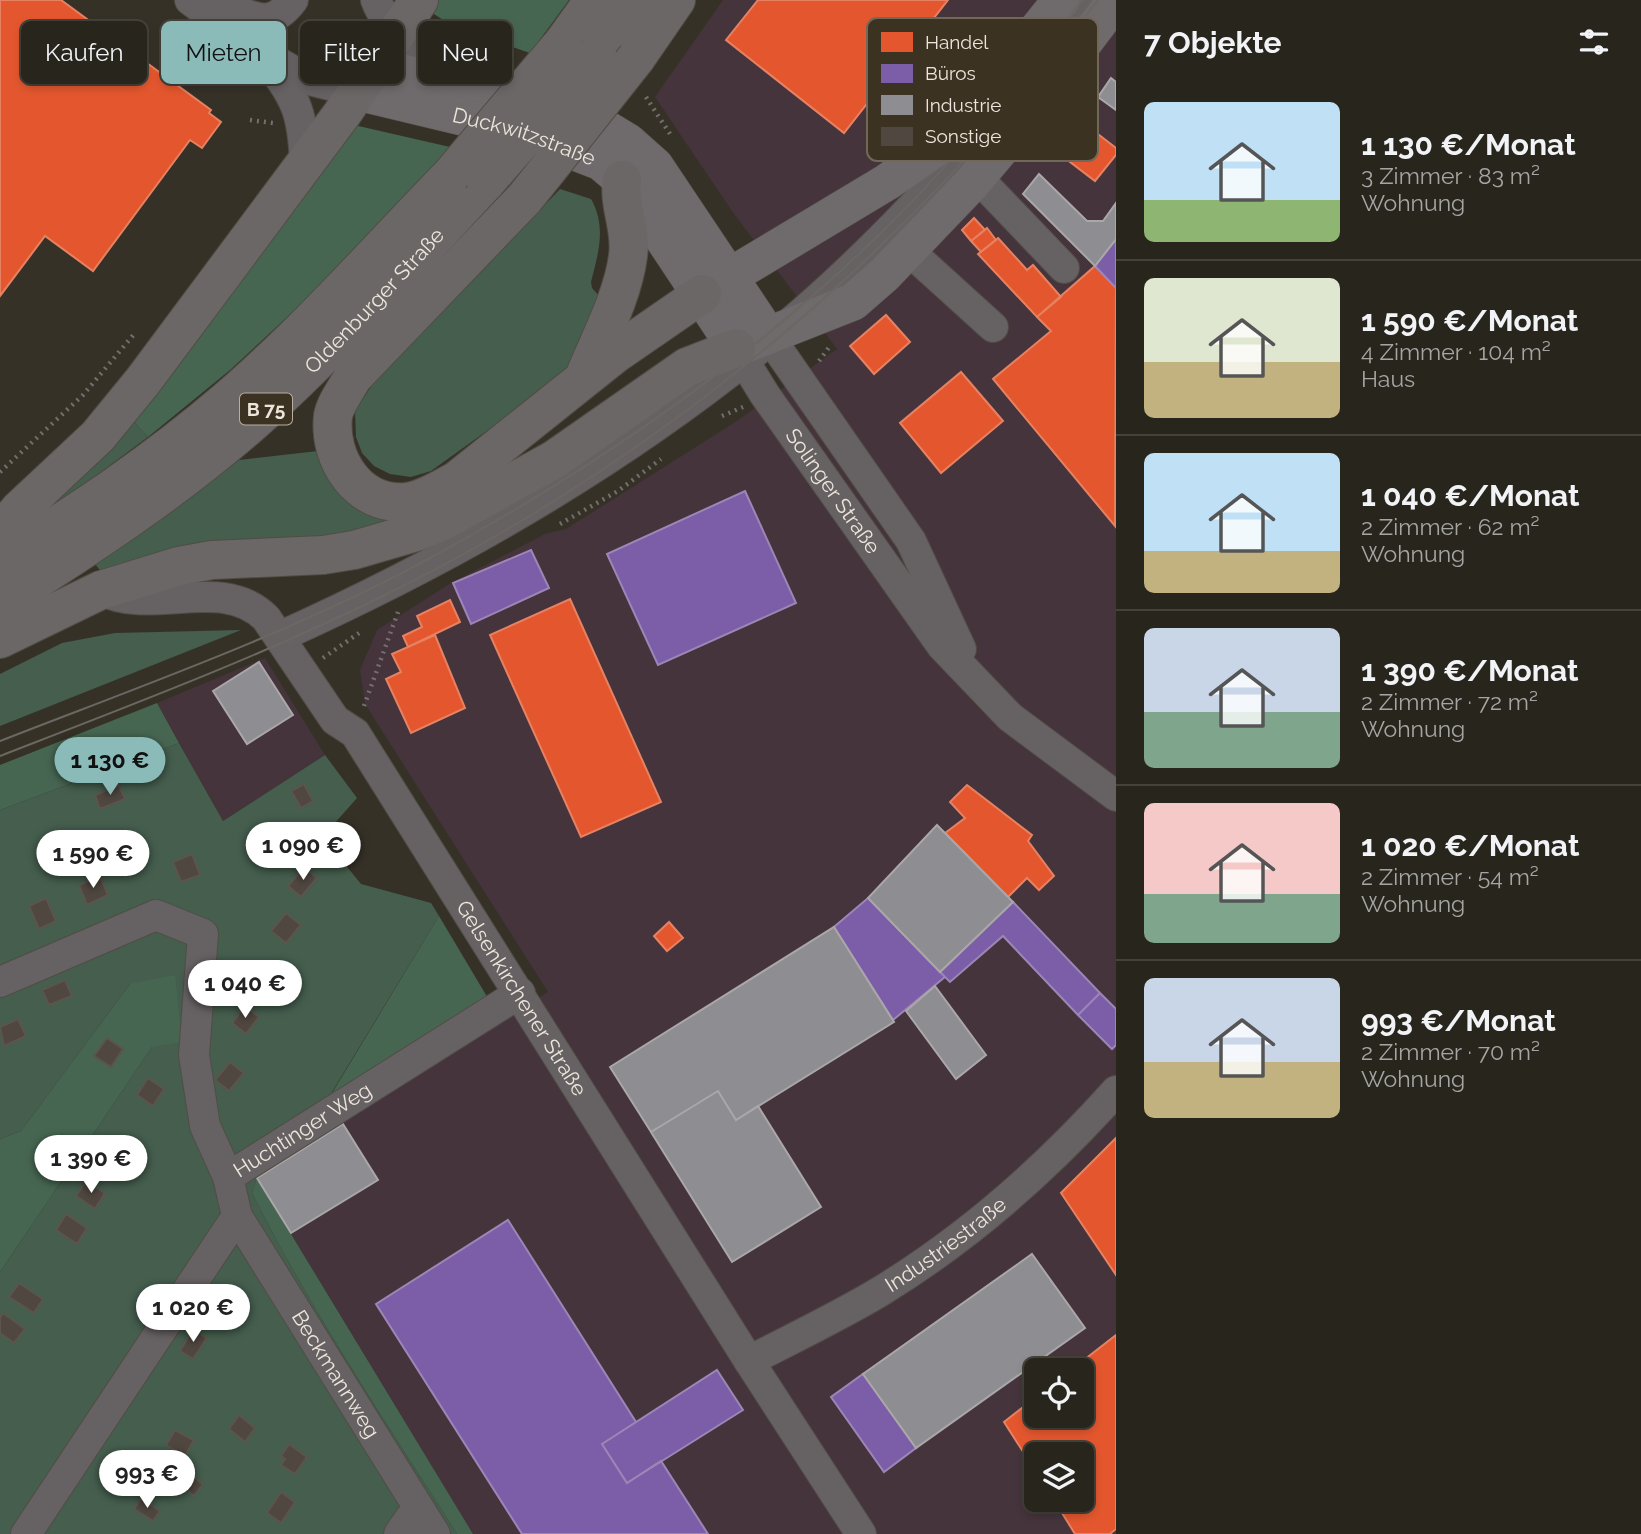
<!DOCTYPE html>
<html lang="de">
<meta charset="utf-8">
<style>
body{margin:0;font-family:Raleway,sans-serif;background:#34312a;color:#f1f3f6;height:100vh;display:flex;flex-direction:column;font-size:26px;white-space:nowrap}
*{box-sizing:border-box;margin:0}
p{font-size:23px;color:#a5a5a4}
.icon{flex:none;width:38px;height:38px;fill:none;stroke:currentColor;stroke-width:2;stroke-linecap:round;stroke-linejoin:round}
.map{position:relative;flex:1;overflow:hidden}
.details{display:flex;flex-direction:column;background:#28251d;width:525px}
.details>*{flex:none}
.hud{position:absolute;left:21px;top:21px;width:665px;height:63px;display:flex;gap:14px}
.fabs{position:absolute;left:1024px;top:1358px;display:grid;gap:14px}
.fabs a{display:grid;place-items:center;width:70px;height:70px;border-radius:10px;background:#28251d;box-shadow:0 4px 10px #0003,0 0 0 2px #44423b;font-size:35px}
.price{position:absolute;translate:-50% -60px;padding:0 16px;border-radius:24px;background:#fff;color:#222;font-size:23px;line-height:46px;filter:drop-shadow(0 2px 4px #0008)}
.price::after{content:'';position:absolute;left:50%;top:42px;width:21px;height:16px;margin-left:-10px;background:inherit;clip-path:polygon(0 0,100% 0,50% 100%)}
.price.active{background:#8bbbb9;color:#111}
ul{padding:0;list-style:none}
li{display:flex;align-items:center;gap:21px;height:175px;padding:0 28px}
li+li{border-top:2px solid #44423b}
li span{display:grid;place-items:center;flex:none;width:196px;height:140px;border-radius:10px;color:#555}
li>.icon{margin-inline-start:auto}
span .icon{width:84px;height:84px;fill:#fffc;stroke-width:1}
li b{font-size:30px}
h2{display:flex;justify-content:space-between;align-items:center;height:84px;padding:0 28px;font-size:30px}
.chip{padding:0 24px;border-radius:10px;background:#28251d;box-shadow:0 4px 10px #0003,0 0 0 2px #44423b;font-size:24px;line-height:63px}
.chip.active{background:#8bbbb9;color:#111}
main{display:flex;flex:1;min-height:0}
.map>svg:first-child{display:block}
.industrial{fill:#45343b;fill-rule:evenodd}
.green{fill:#455e4e}
.forest{fill:#476652}
.shops{fill:#e4572e;stroke:#e68262;stroke-width:2}
.offices{fill:#7b5ea7;stroke:#9d86b7;stroke-width:2}
.industry{fill:#8d8d92;stroke:#aaa7a8;stroke-width:2}
.building{fill:#504840;stroke:#5b554d;stroke-width:2}
.lines{fill:none;stroke-linecap:round;stroke-linejoin:round}
.minor-casing{stroke:#514d45;stroke-width:32}
.major-casing{stroke:#514d45;stroke-width:38}
.highway-casing{stroke:#514d45;stroke-width:40}
.path{stroke:#726f6e;stroke-width:4.5;stroke-dasharray:2 5;stroke-linecap:butt}
.minor{stroke:#666163;stroke-width:30}
.major{stroke:#6f6a6b;stroke-width:37}
.highway{stroke:#6c6767;stroke-width:38}
.tram{stroke:#6b6763;stroke-width:2}
.highway-bridge-casing{stroke:#514d45;stroke-width:40;stroke-linecap:butt}
.highway-bridge{stroke:#6c6767;stroke-width:38}
.labels{text-anchor:middle;stroke-width:7;stroke-linejoin:round;paint-order:stroke}
.shield{fill:#3c3221;stroke:#b7afa3;stroke-width:2}
.shield-label{font-size:19px;font-weight:bold;fill:#ece5db}
.street-label{font-size:21px;fill:#ece5db;stroke:#3c3221}
.key{fill:#3c3221;stroke:#716859;stroke-width:2}
.key-label{font-size:19px;fill:#ece5db}
</style>
<main>
<div class="map">
<svg width="1116" height="1534" viewBox="0 0 1116 1534">
<rect width="100%" height="100%" fill="#363127"/>
<path class="industrial" d="M723 0H1116V1534H473L257 1178 548 992 365 704 360 670 377 630 451 583 545 534 566 529 737 421 837 349 734 214 655 97ZM1036 1370H1082V1416H1036ZM1036 1454H1082V1500H1036Z
M265 658 325 755 223 821 157 703Z"/>
<path class="green" d="M560 189 591 199C607 227 598 254 591 282L592 288 601 298 576 358 555 382 431 471 411 477 390 474 374 466 362 453 356 437 355 411 372 385Z
M655 349C624 372 590 392 561 417 524 449 481 496 433 511 396 522 354 535 315 540 244 550 168 540 103 574L95 564 239 460 318 451 384 517 548 422Z
M133 421 148 437 35 521Z
M241 630 0 726V674L62 643 115 633Z
M179 743 223 821 325 755 357 798 334 824 339 857 361 884 431 903 439 916 326 1102 343 1124 257 1178 252 1193C311 1311 386 1422 457 1534H0V1272L152 1047 130 984 21 1131 0 1139V810Z"/>
<path class="forest" d="M435 0H569L530 53 456 28 426 9Z
M354 125 450 147 339 269 230 370 148 437 133 421Z
M157 703 179 743 0 810V765Z
M439 916 489 1000 326 1103Z
M175 975 182 1042 152 1047 0 1272V1139L21 1131 130 984Z
M257 1178 473 1534H457C386 1422 311 1311 252 1193Z"/>
<path class="shops" d="M0 0H61L211 110 209 113 221 122 202 148 190 140 93 271 45 236 0 296Z
M758 0H948L844 133 726 40Z
M1081 121 1116 148V155L1095 181 1057 152Z
M974 218 985 230 971 241 962 230Z
M987 228 996 240 981 252 971 241Z
M998 238 1027 270 1033 265 1061 297 1037 317 978 254Z
M1095 266 1116 288 1115 526 993 379 1051 331 1037 317Z
M886 315 910 342 874 374 850 346Z
M961 372 1003 421 941 473 900 423Z
M570 599 661 802 581 837 490 635Z
M450 600 460 622 408 647 403 636 422 627 417 616Z
M435 635 465 708 411 733 386 679 401 672 392 654Z
M967 785 1032 835 1028 841 1054 876 1039 890 1027 878 1008 897 945 833 965 818 950 802Z
M669 922 683 938 667 951 654 936Z
M1116 1138V1275L1061 1193Z
M1116 1335V1529L1110 1534H1075L1054 1500H1082V1454H1036V1472L1004 1422 1036 1397V1416H1082V1370H1071Z"/>
<path class="offices" d="M1116 239V288L1095 266Z
M745 491 796 603 658 665 607 554Z
M531 550 549 588 471 624 453 583Z
M868 898 945 977 893 1020 834 927Z
M1013 902 1100 993 1078 1015 1003 936 950 982 940 972Z
M1100 993 1116 1009V1045L1112 1049 1078 1015Z
M508 1220 636 1422 602 1444 627 1483 661 1461 708 1534H522L376 1304Z
M717 1370 743 1410 627 1483 602 1444Z
M863 1374 916 1448 884 1472 831 1397Z"/>
<path class="industry" d="M1111 78 1116 82V110L1098 97Z
M1039 174 1087 221H1103L1116 203V239L1095 266 1023 194Z
M259 662 293 715 247 744 213 691Z
M937 825 1013 902 940 972 868 898Z
M834 927 894 1022 736 1120 718 1091 651 1132 610 1067Z
M935 986 986 1055 956 1079 906 1011Z
M718 1091 736 1120 758 1106 821 1207 732 1262 651 1132Z
M343 1124 378 1180 291 1233 257 1178Z
M1032 1254 1085 1328 916 1448 863 1374Z"/>
<path class="building" d="M304 784 313 801 301 808 291 791Z
M119 785 125 799 100 809 95 795Z
M192 854 200 875 181 882 173 862Z
M304 867 317 878 301 897 288 886Z
M100 876 108 895 87 905 79 885Z
M46 898 56 921 39 929 29 906Z
M286 913 301 925 286 943 271 931Z
M270 967 286 979 271 1000 255 988Z
M65 980 72 996 49 1005 42 990Z
M245 1006 259 1017 246 1034 232 1023Z
M18 1019 26 1036 4 1046 0 1027Z
M107 1038 123 1049 111 1067 94 1056Z
M230 1062 244 1073 229 1091 215 1080Z
M148 1078 164 1089 153 1106 137 1095Z
M110 1145 121 1152 108 1173 97 1165Z
M86 1181 105 1193 95 1209 76 1196Z
M66 1214 87 1228 77 1244 56 1230Z
M19 1283 43 1299 34 1313 9 1297Z
M3 1313 25 1329 14 1343 0 1333V1318Z
M193 1329 207 1338 193 1359 180 1351Z
M239 1415 255 1428 245 1442 229 1429Z
M175 1430 194 1440 185 1456 166 1445Z
M289 1444 307 1457 295 1474 281 1465 285 1459 281 1456Z
M181 1468 203 1484 194 1496 174 1479Z
M281 1492 295 1502 281 1523 267 1513Z
M141 1498 160 1511 153 1521 134 1509Z"/>
<g class="lines">
<defs>
<g id="minor">
<path d="M190 0 257 50 309 80 358 92"/>
<path d="M376 0C393 47 455 64 498 85"/>
<path d="M209 7C244 2 263 40 293 0"/>
<path d="M268 63C298 98 303 118 305 164"/>
<path d="M977 177 1064 268"/>
<path d="M908 250 993 327"/>
<path d="M768 335 911 541 961 649"/>
<path id="s1" d="M736 348 765 395 942 646 1010 717 1116 796"/>
<path id="s2" d="M101 590C152 617 222 574 266 618L335 720 355 733 749 1361 861 1534"/>
<path d="M279 637C459 556 631 457 783 329 898 232 997 119 1088 0"/>
<path id="s3" d="M0 982 156 915 203 934 194 1055 205 1126 228 1177 237 1216 435 1534"/>
<path id="s4" d="M228 1177 520 993"/>
<path id="s5" d="M749 1361C793 1338 838 1317 881 1291 969 1237 1048 1167 1116 1091"/>
<path d="M26 1534 237 1216"/>
<path d="M399 1534 418 1507"/>
</g>
<g id="major">
<path d="M375 66 451 85 501 87 595 122 628 142 655 166 768 335"/>
<path id="s6" d="M358 92 521 131 601 162 622 180 643 208 736 348 853 302 884 275 971 184 1022 124 1116 0"/>
<path d="M712 287 887 182 940 145 971 113 1061 0"/>
</g>
<g id="highway">
<path d="M563 43 594 0"/>
<path d="M597 54 635 0"/>
<path d="M636 58 676 0"/>
<path d="M525 198 353 377C347 388 335 404 333 416 328 459 358 506 406 502 424 500 440 489 456 481L615 354 702 294"/>
<path d="M585 375C600 338 623 296 628 256 632 229 618 206 622 180"/>
<path d="M0 533 20 509 98 436 143 381 342 114 419 0"/>
<path d="M0 561C79 512 155 462 226 401 306 332 377 251 451 175"/>
<path id="s7" d="M0 603C88 548 176 490 254 421 337 347 410 263 486 182"/>
<path d="M0 639 101 590 179 566 212 560 323 555 354 550 416 532 445 520 555 459 687 367 736 348"/>
</g>
</defs>
<use href="#minor" class="minor-casing"/>
<use href="#major" class="major-casing"/>
<use href="#highway" class="highway-casing"/>
<path class="path" d="M646 97 672 137
M250 120 273 123
M819 361 830 346
M722 416 743 407
M0 472 83 395 135 333
M560 524 618 491 661 459
M323 658 359 633
M364 706 398 612"/>
<use href="#minor" class="minor"/>
<use href="#major" class="major"/>
<use href="#highway" class="highway"/>
<path class="tram" d="M0 741C141 686 286 635 419 564 594 470 760 355 900 214 966 147 1025 74 1082 0
M0 756C129 706 259 657 383 596 666 457 909 251 1098 0"/>
<defs>
<path id="highway-bridge" d="M451 175 563 43
M486 182 597 54
M525 198 636 58"/>
</defs>
<use href="#highway-bridge" class="highway-bridge-casing"/>
<use href="#highway-bridge" class="highway-bridge"/>
</g>
<g class="labels">
<rect class="shield" x="240" y="393.5" width="52" height="31" rx="5"/>
<g class="shield-label">
<text x="266" y="416">B 75</text>
</g>
<g class="street-label">
<text dy="7" stroke="none"><textPath href="#s6" startOffset="172">Duckwitzstraße</textPath></text>
<text dy="7" stroke="none"><textPath href="#s7" startOffset="483">Oldenburger Straße</textPath></text>
<text dy="7" stroke="none"><textPath href="#s1" startOffset="173">Solinger Straße</textPath></text>
<text dy="7" stroke="none"><textPath href="#s2" startOffset="632">Gelsenkirchener Straße</textPath></text>
<text dy="7" stroke="none"><textPath href="#s4" startOffset="88">Huchtinger Weg</textPath></text>
<text dy="7" stroke="none"><textPath href="#s5" startOffset="229">Industriestraße</textPath></text>
<text dy="7" stroke="none"><textPath href="#s3" startOffset="696">Beckmannweg</textPath></text>
</g>
</g>
<rect x="867" y="18" width="231" height="143" rx="10" class="key"/>
<rect x="881" y="32" width="32" height="20" fill="#e4572e"/>
<rect x="881" y="64" width="32" height="19" fill="#7b5ea7"/>
<rect x="881" y="95" width="32" height="20" fill="#8d8d92"/>
<rect x="881" y="127" width="32" height="19" fill="#504840"/>
<g class="key-label">
<text x="925" y="49">Handel</text>
<text x="925" y="80">Büros</text>
<text x="925" y="112">Industrie</text>
<text x="925" y="143">Sonstige</text>
</g>
</svg>
<div class="fabs">
<a><svg class="icon" aria-label="locate" viewBox="0 0 24 24"><circle cx="12" cy="12" r="6"/><path d="M12 2v4M12 18v4M2 12h4M18 12h4"/></svg></a>
<a><svg class="icon" aria-label="layers" viewBox="0 0 24 24"><path d="M12 4l9 5-9 5-9-5zM3 14l9 5 9-5"/></svg></a>
</div>
<b class="price active" style="left:110px;top:797px">1 130 €</b>
<b class="price" style="left:303px;top:882px">1 090 €</b>
<b class="price" style="left:93px;top:890px">1 590 €</b>
<b class="price" style="left:245px;top:1020px">1 040 €</b>
<b class="price" style="left:91px;top:1195px">1 390 €</b>
<b class="price" style="left:193px;top:1344px">1 020 €</b>
<b class="price" style="left:147px;top:1510px">993 €</b>
<div class="hud">
<a class="chip">Kaufen</a>
<a class="chip active">Mieten</a>
<a class="chip">Filter</a>
<a class="chip">Neu</a>
</div>
</div>
<section class="details">
<h2>7 Objekte<svg class="icon" aria-label="filters" viewBox="0 0 24 24"><path d="M4 7h16M4 17h16"/><circle cx="9" cy="7" r="2"/><circle cx="15" cy="17" r="2"/></svg></h2>
<ul>
<li><span style="background:linear-gradient(#bfe0f5 70%,#8fb573 0)"><svg class="icon" aria-label="home" viewBox="0 0 24 24"><path d="M3 11l9-7 9 7M6 9v11h12V9"/></svg></span><div><b>1 130 €/Monat</b><p>3 Zimmer · 83 m²</p><p>Wohnung</p></div></li>
<li><span style="background:linear-gradient(#dfe7d0 60%,#c2b280 0)"><svg class="icon" aria-label="home" viewBox="0 0 24 24"><path d="M3 11l9-7 9 7M6 9v11h12V9"/></svg></span><div><b>1 590 €/Monat</b><p>4 Zimmer · 104 m²</p><p>Haus</p></div></li>
<li><span style="background:linear-gradient(#bfe0f5 70%,#c2b280 0)"><svg class="icon" aria-label="home" viewBox="0 0 24 24"><path d="M3 11l9-7 9 7M6 9v11h12V9"/></svg></span><div><b>1 040 €/Monat</b><p>2 Zimmer · 62 m²</p><p>Wohnung</p></div></li>
<li><span style="background:linear-gradient(#c9d6e8 60%,#7fa58c 0)"><svg class="icon" aria-label="home" viewBox="0 0 24 24"><path d="M3 11l9-7 9 7M6 9v11h12V9"/></svg></span><div><b>1 390 €/Monat</b><p>2 Zimmer · 72 m²</p><p>Wohnung</p></div></li>
<li><span style="background:linear-gradient(#f6c9c9 65%,#7fa58c 0)"><svg class="icon" aria-label="home" viewBox="0 0 24 24"><path d="M3 11l9-7 9 7M6 9v11h12V9"/></svg></span><div><b>1 020 €/Monat</b><p>2 Zimmer · 54 m²</p><p>Wohnung</p></div></li>
<li><span style="background:linear-gradient(#c9d6e8 60%,#c2b280 0)"><svg class="icon" aria-label="home" viewBox="0 0 24 24"><path d="M3 11l9-7 9 7M6 9v11h12V9"/></svg></span><div><b>993 €/Monat</b><p>2 Zimmer · 70 m²</p><p>Wohnung</p></div></li>
</ul>
</section>
</main>
